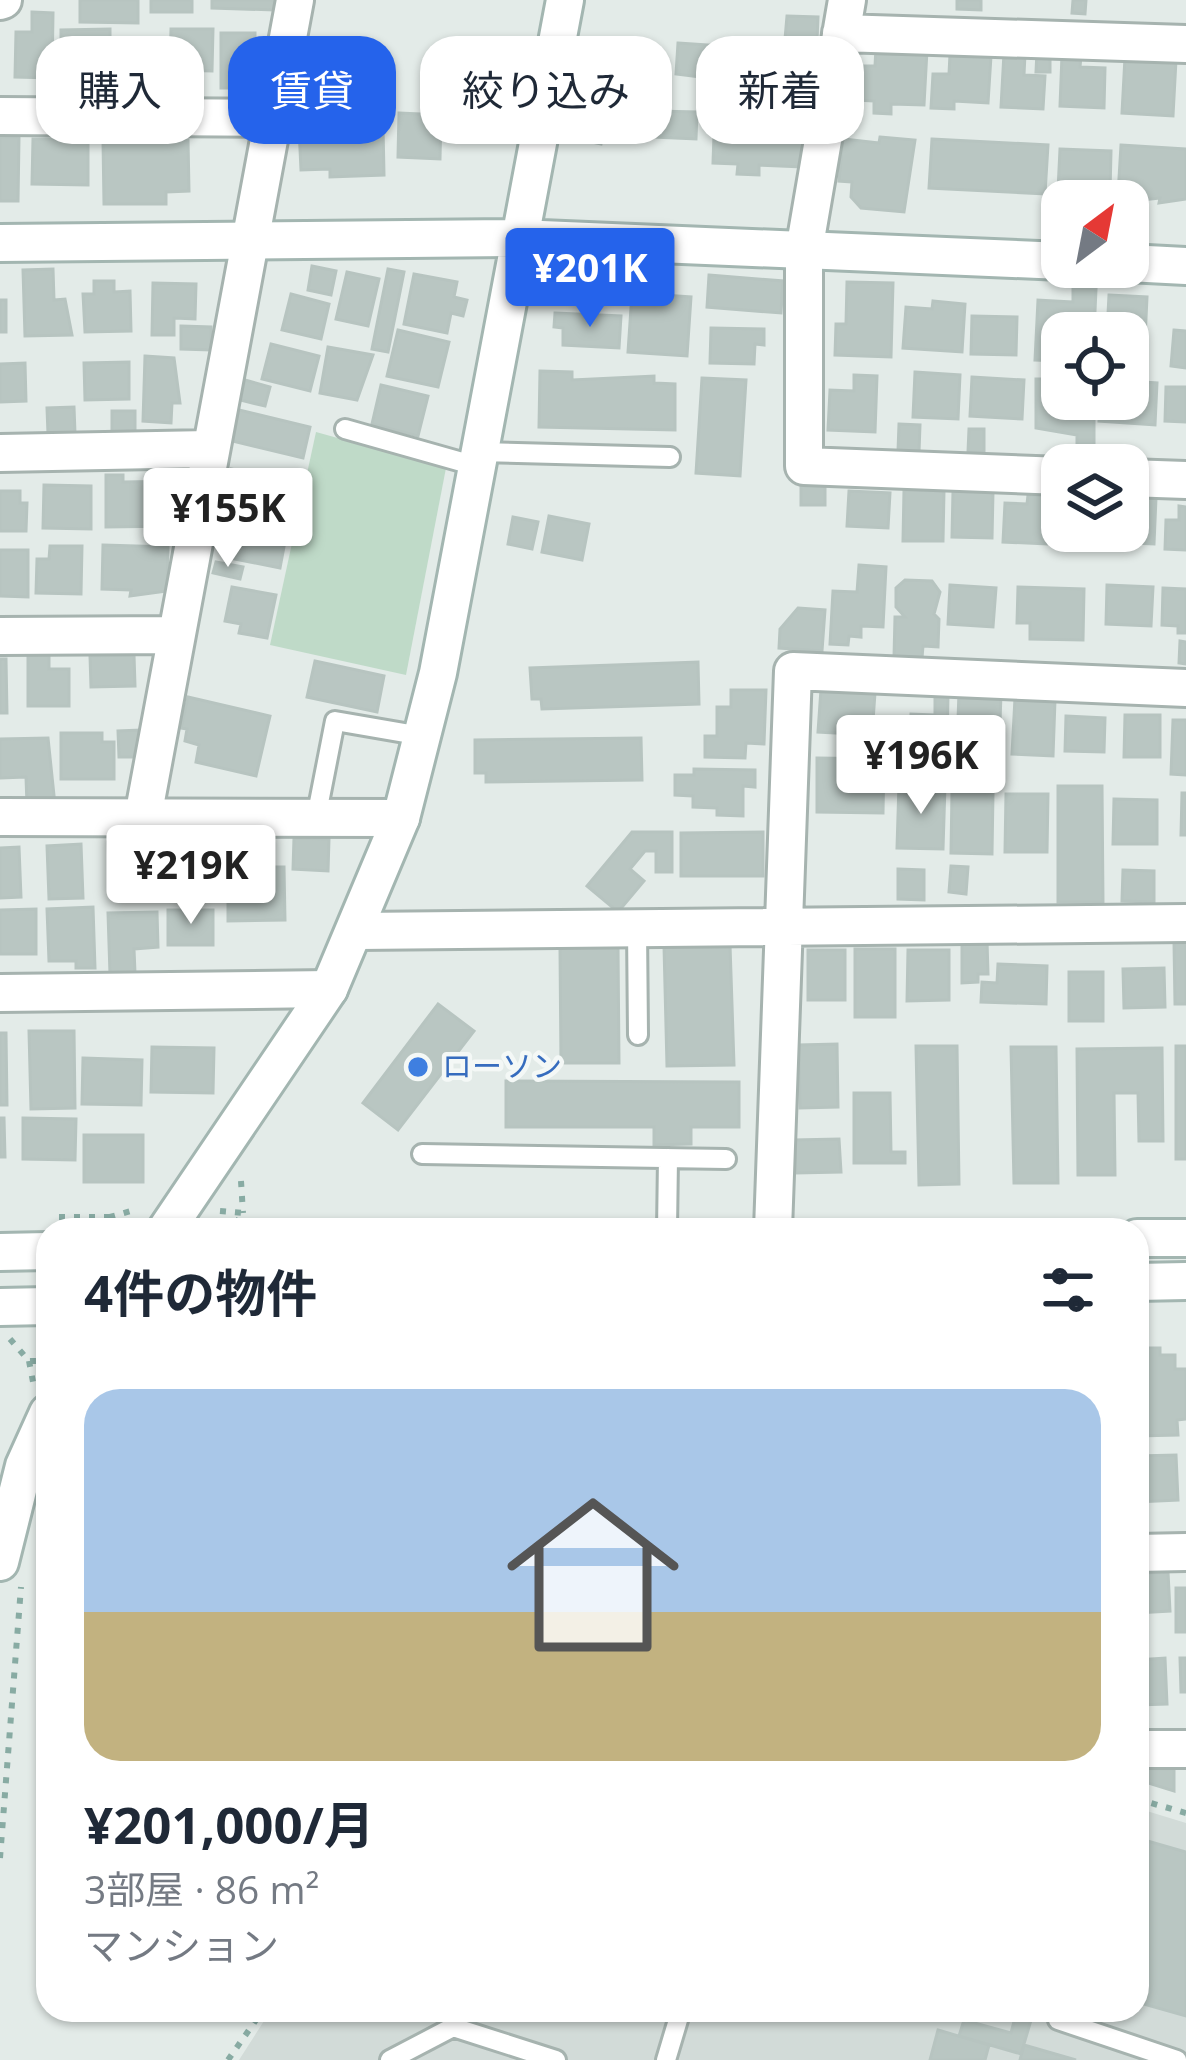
<!DOCTYPE html>
<html lang="ja">
<meta charset="utf-8">
<style>
body{margin:0;font-family:"Open Sans","Noto Sans JP",sans-serif;background:#f6f6f7;color:#1f2937;height:100vh;display:flex;flex-direction:column;font-size:45px;white-space:nowrap}
*{box-sizing:border-box;margin:0}
p{font-size:39px;color:#747a83}
.icon{flex:none;width:66px;height:66px;fill:none;stroke:currentColor;stroke-width:2;stroke-linecap:round;stroke-linejoin:round}
.map{position:relative;flex:1;overflow:hidden}
.sheet{position:absolute;left:36px;top:1218px;width:1113px;height:804px;display:flex;flex-direction:column;background:#fff;border-radius:36px;box-shadow:0 3px 9px #0004}
.sheet>*{flex:none}
.top-card{position:absolute;left:36px;top:36px;width:1116px;height:108px;display:flex;gap:24px}
.needle{width:78px;rotate:32deg}
.controls{position:absolute;left:1041px;top:180px;display:grid;gap:24px}
.controls a{display:grid;place-items:center;width:108px;height:108px;border-radius:24px;background:#fff;box-shadow:0 3px 9px #0004;font-size:60px}
.price{position:absolute;translate:-50% -102px;padding:0 27px;border-radius:12px;background:#fff;color:#222;font-size:39px;line-height:78px;filter:drop-shadow(0 3px 6px #0008)}
.price::after{content:'';position:absolute;left:50%;top:72px;width:36px;height:27px;margin-left:-18px;background:inherit;clip-path:polygon(0 0,100% 0,50% 100%)}
.price.on{background:#2563eb;color:#fff}
ul{padding:0;list-style:none}
li{display:grid;align-content:center;gap:24px;height:636px;padding:0 48px}
li span{display:grid;place-items:center;height:372px;border-radius:36px;color:#555}
li>.icon{margin-inline-start:auto}
span .icon{width:216px;height:216px;fill:#fffc;stroke-width:1}
li b{font-size:51px}
h2{display:flex;justify-content:space-between;align-items:center;height:144px;padding:0 48px;font-size:51px}
.tag{padding:0 42px;border-radius:36px;background:#fff;box-shadow:0 3px 9px #0004;font-size:42px;line-height:108px}
.tag.on{background:#2563eb;color:#fff}
.map>svg:first-child{display:block}
.built{fill:#d2dbd8}
.green{fill:#bfdac8}
.building{fill:#b9c6c2;stroke:#b7c4c0;stroke-width:3}
.lines{fill:none;stroke-linecap:round;stroke-linejoin:round}
.lane-casing{stroke:#a6b3af;stroke-width:24}
.street-casing{stroke:#a6b3af;stroke-width:42}
.secondary-casing{stroke:#a3b6b1;stroke-width:42}
.path{stroke:#88aba3;stroke-width:6;stroke-dasharray:6 9;stroke-linecap:butt}
.lane{stroke:#fff;stroke-width:18}
.street{stroke:#fff;stroke-width:36}
.secondary{stroke:#fff;stroke-width:36}
.shop-dot{fill:#3f7fe0;stroke:#f4f8f6;stroke-width:4.5}
.labels{text-anchor:middle;stroke-width:9;stroke-linejoin:round;paint-order:stroke}
.shop-label{font-size:30px;fill:#366cbe;stroke:#f4f8f6;text-anchor:start}
</style>
<div class="map">
<svg width="1186" height="2060" viewBox="0 0 1186 2060">
<rect width="100%" height="100%" fill="#e3ebe8"/>
<path class="built" d="M1137 1808 1186 1823V2060H239L271 2010H1137Z"/>
<path class="green" d="M316 432 446 468 406 675 270 645Z"/>
<path class="building" d="M80 0H138V23L80 22Z
M151 0H192V12H151Z
M212 0H274V10L212 8Z
M957 0H981V10L957 9Z
M1073 0H1086L1085 14 1072 13Z
M32 12 53 13 52 78 15 77 16 32H32Z
M787 16 818 17 817 41 785 39Z
M110 29V60H95V69H75L74 61H61V30Z
M171 29H213L212 71 170 70Z
M221 33H255V88H221Z
M678 43 814 52 811 91 676 74Z
M876 47 927 50 924 105 891 104V114L874 113V101L857 100 859 66H875Z
M1037 51 1050 52V72H1036Z
M1004 53 1025 54 1024 75 1045 76 1043 109 1001 107Z
M950 54 991 56 988 103 954 101V109L931 108 933 74H949Z
M1062 55 1081 56 1080 67 1105 68 1104 108 1060 106Z
M1125 57 1176 60 1173 116 1122 113Z
M589 82 612 87 601 144 578 139Z
M715 105 804 110 802 167 759 165V175L737 174 738 164 713 163Z
M655 111 697 112 696 139 654 137Z
M399 113 441 115 440 159 398 157Z
M383 126 384 175 330 177V169L301 170 299 128Z
M0 137H19L18 201H0Z
M880 137 915 140 904 212 861 208 851 197 852 182 839 181 843 139 879 143Z
M33 139H88V185L32 184Z
M932 139 1048 145 1045 194 929 188Z
M103 140H188L189 191 166 192V204H104Z
M1121 145 1186 149V199L1159 203 1160 198 1132 201V196L1118 195Z
M1060 149 1111 151 1110 193 1058 190Z
M579 265 620 268 618 304 567 301 569 274 578 275Z
M312 266 336 271 331 295 308 290Z
M53 269 54 300 65 299 72 335 25 336 23 270Z
M388 269 404 272 388 352 372 349Z
M347 272 379 279 368 326 336 319Z
M414 274 457 282 454 297 467 300 463 316 451 313 447 333 404 324Z
M709 275 783 281 781 313 707 307Z
M94 281H114V292L130 291 131 331 85 332 83 294H94Z
M847 282 893 283 891 357 835 355 836 324H846Z
M153 283 196 284 195 319 174 318V335H152Z
M1073 287 1096 289 1094 333H1062V361L1035 360 1038 300 1073 302Z
M632 293 691 297 687 356 628 352Z
M291 294 329 304 321 339 282 330Z
M1109 295 1147 297 1144 361H1128V333H1107Z
M0 300H6V332H0Z
M933 301 965 304 962 352 903 348 906 307 932 309Z
M555 313 621 316 619 348 563 345V328L554 327Z
M972 316 1017 317 1016 355 971 354Z
M181 326 211 327V350L181 349Z
M711 328 764 329V345L755 344 754 364 710 363Z
M398 330 449 342 438 387 387 376Z
M1174 330 1186 331V368L1171 366Z
M271 344 319 356 310 391 262 379Z
M328 347 373 355 357 400 320 393Z
M145 356 174 358 180 403H172L171 423 143 421Z
M129 362V399L85 400 84 363Z
M25 363 26 401 0 402V364Z
M540 371 572 372V380L654 376V383L675 384V430L539 427Z
M915 372 960 375 958 419 913 417Z
M854 375 877 376 875 432 828 430 830 390 854 391Z
M972 377 1024 380 1022 419 970 416Z
M702 378 746 380 740 476 696 473Z
M1036 379H1062V399H1094V456H1077V435L1036 428Z
M245 380 270 387 265 406 240 400Z
M1128 381 1157 383 1155 425 1099 421 1100 399H1128Z
M381 385 428 396 418 436 372 424Z
M1166 387H1186V422L1165 421Z
M74 407 75 433 48 434 47 408Z
M239 410 310 427 303 458 232 441Z
M112 411H135V435H112Z
M899 424 920 425 919 452 898 451Z
M969 429H984V452H968Z
M231 469 299 483 291 519 224 505Z
M106 475H123V482L178 481V526L106 527Z
M801 481H825V505H801Z
M44 485 91 486V529L43 528Z
M904 490 944 491 943 541H903Z
M0 491H20V503H27L26 531H0Z
M849 491 890 493 888 528 847 526Z
M953 491 993 492 992 538 952 537Z
M1028 495 1049 496 1047 544 1003 542 1005 503 1027 504Z
M1131 497 1156 498 1154 544 1109 542 1110 531H1128Z
M1179 506 1186 507V550L1165 549 1166 520H1179Z
M1060 515 1062 531H1099L1098 550 1058 548Z
M549 516 589 524 582 560 542 552Z
M513 517 538 522 532 549 508 544Z
M223 523 286 536 280 568 230 558 233 545 219 543Z
M103 545 168 547 167 591 130 596 131 590 102 589Z
M50 546H82L81 594 36 593 37 559H49Z
M0 550H28V597L0 596Z
M216 562 243 567 240 579 213 573Z
M859 565 886 567 883 627 861 626V637L849 636 848 645 830 644 833 591 857 592Z
M905 580 932 581 940 592 934 614 939 619 938 647 923 646 922 658 894 657 895 617H905L896 607V588Z
M950 585 996 588 993 627 948 624Z
M1107 585 1153 587 1151 626 1106 624Z
M232 587 276 595 267 638 239 633 241 624 225 621Z
M1018 587 1084 589 1083 640 1030 639V623H1017Z
M1163 588 1186 589V633H1178V626L1162 625Z
M798 608 825 610 822 651 779 648 780 629Z
M1180 641 1186 642V664L1179 663Z
M28 653H49V669H69V706H28Z
M134 655 135 686 91 687 90 656Z
M0 659H6L7 713H0Z
M315 661 384 676 377 712 307 697Z
M698 662 699 704 542 709 541 699H532L530 668Z
M821 689 875 693 872 735 818 732Z
M731 690H766L764 744 746 743 745 758 705 757V736H717V707H731Z
M959 692 1001 694 999 749 957 748Z
M935 694H948L947 747 910 746 911 714 935 715Z
M188 697 270 716 256 776 196 762 199 745 185 741 187 729 181 728Z
M1015 698 1055 700 1053 756 1012 754Z
M1125 715H1160V757H1124Z
M1066 716 1105 718 1104 752 1065 751Z
M1173 720H1186V775L1171 774Z
M140 730 136 757H119L118 731Z
M61 733H102V742H114V779H61Z
M48 738 55 805H27L26 777 0 778V739Z
M641 738 642 780 486 782V773H475V740Z
M817 758 884 759 883 813 817 812Z
M694 769 755 770V787L743 786V816L717 815V808L693 807V796L675 795V775H694Z
M899 784 945 785 943 849 897 848Z
M1058 786H1102L1103 902H1058Z
M952 792 993 793 992 854 951 853Z
M1182 793H1186V835H1181Z
M1006 794H1048L1047 852H1005Z
M1114 799 1157 800V844H1113Z
M632 832H672V872H656V851H645L630 869 644 881 618 912 587 886Z
M763 832V876H681V833Z
M209 838 212 891 164 893 161 841Z
M294 838 329 839 328 871 293 869Z
M136 840 137 892 110 893 108 842Z
M81 844 83 898 49 899 47 846Z
M19 847 21 897 0 898V848Z
M951 866 968 867 966 894 949 892Z
M244 867H284L285 920 228 921V876H244Z
M898 869 924 870V900L898 899Z
M1123 870 1154 871V902L1122 901Z
M93 907 95 968H76V961H49L47 909Z
M36 909V954H0V910Z
M168 910H213V945H168Z
M157 912 158 947 134 949 135 973 110 974 108 913Z
M987 941 988 974H978V982L962 983V942Z
M1174 942H1186V1004H1175Z
M730 945 734 1065 667 1066 664 946Z
M618 947 619 1063H561L560 948Z
M855 949H895V1017H855Z
M808 950H845V1000H808Z
M908 950H949V1000L907 1001Z
M998 964 1047 966 1046 1004 981 1002 982 982 997 983Z
M1164 968 1165 1007 1124 1008 1123 969Z
M1069 972H1103V1021H1069Z
M438 1004 474 1031 398 1130 363 1103Z
M29 1031H74L75 1108 31 1109Z
M0 1033H6L7 1105H0Z
M837 1044 838 1107 800 1108 799 1045Z
M916 1046H957L959 1184 919 1185Z
M1176 1046H1186V1159H1176Z
M152 1047 214 1048 213 1093 151 1092Z
M1011 1047H1056L1058 1183H1014Z
M1162 1048 1163 1141H1139L1138 1093H1114L1115 1175H1078L1077 1049Z
M83 1058 142 1060 141 1105 82 1104Z
M506 1081 739 1082V1127H691V1144L654 1145V1127H506Z
M854 1093H890L891 1152H905V1163H854Z
M0 1118H4L5 1157H0Z
M23 1118 76 1119 75 1160 23 1159Z
M84 1135H143V1182H84Z
M839 1139 841 1172 796 1173 794 1140Z
M1140 1348H1160V1355H1175V1369H1186V1419L1177 1420 1178 1435 1137 1436Z
M1176 1455 1178 1500 1137 1502V1456Z
M1168 1572 1170 1611 1137 1613V1574Z
M1176 1588H1186V1632H1176Z
M1165 1658 1167 1704 1137 1705V1660Z
M1180 1658H1186V1692H1181Z
M1148 1769H1174V1791L1148 1783Z
M1137 1838 1186 1852V2016L1137 2002Z
M1017 2010H1034L1021 2054 959 2036 964 2020 1011 2033Z
M938 2030 989 2045 985 2060H930Z
M1024 2045 1076 2060H1020Z"/>
<g class="lines">
<defs>
<path id="lane" d="M345 429 476 466
M479 452 670 457
M316 818 335 721 422 736
M637 928 638 1035
M422 1154 726 1159
M667 1230 668 1158
M1058 2020 1177 2060
M390 2060 453 2027 556 2060
M666 2060 681 2010"/>
<path id="street" d="M847 0 804 251V466L1062 476
M0 1 3 0
M841 33 1186 44
M0 116 274 118
M0 453 209 449
M1128 478 1186 480
M0 636 175 635
M0 817 401 818
M143 817 295 0
M358 931 1186 923
M0 993 329 989
M773 1230 793 671 1186 688
M1137 1553 1186 1552
M1137 1749H1186"/>
<path id="secondary" d="M0 243 518 238 1062 261
M1128 263 1186 266
M166 1230 329 989 401 818 438 673 565 0
M1137 1238H1186
M0 1252 48 1251
M1137 1282 1186 1281
M0 1307 48 1306
M0 1562 24 1466 48 1413"/>
</defs>
<use href="#lane" class="lane-casing"/>
<use href="#street" class="street-casing"/>
<use href="#secondary" class="secondary-casing"/>
<path class="path" d="M241 1181 243 1213
M220 1211 243 1213 231 1230
M59 1217H110
M101 1230 110 1217 138 1209
M10 1339 29 1361H48
M29 1361 34 1387
M1137 1799 1186 1813
M0 1858 21 1587
M228 2060 263 2010"/>
<use href="#lane" class="lane"/>
<use href="#street" class="street"/>
<use href="#secondary" class="secondary"/>
</g>
<circle class="shop-dot" cx="418" cy="1067" r="12"/>
<g class="labels">
<g class="shop-label">
<text x="442" y="1077">ローソン</text>
</g>
</g>
</svg>
<div class="controls">
<a><svg class="needle" viewBox="-14 -14 28 28"><path d="M0-13l5 13h-10z" fill="#e53935"/><path d="M0 13l5-13h-10z" fill="#747a83"/></svg></a>
<a><svg class="icon" aria-label="locate" viewBox="0 0 24 24"><circle cx="12" cy="12" r="6"/><path d="M12 2v4M12 18v4M2 12h4M18 12h4"/></svg></a>
<a><svg class="icon" aria-label="layers" viewBox="0 0 24 24"><path d="M12 4l9 5-9 5-9-5zM3 14l9 5 9-5"/></svg></a>
</div>
<b class="price on" style="left:590px;top:330px">¥201K</b>
<b class="price" style="left:228px;top:570px">¥155K</b>
<b class="price" style="left:921px;top:817px">¥196K</b>
<b class="price" style="left:191px;top:927px">¥219K</b>
<div class="top-card">
<a class="tag">購入</a>
<a class="tag on">賃貸</a>
<a class="tag">絞り込み</a>
<a class="tag">新着</a>
</div>
<section class="sheet">
<h2>4件の物件<svg class="icon" aria-label="filters" viewBox="0 0 24 24"><path d="M4 7h16M4 17h16"/><circle cx="9" cy="7" r="2"/><circle cx="15" cy="17" r="2"/></svg></h2>
<ul>
<li><span style="background:linear-gradient(#a9c7e8 60%,#c2b280 0)"><svg class="icon" aria-label="home" viewBox="0 0 24 24"><path d="M3 11l9-7 9 7M6 9v11h12V9"/></svg></span><div><b>¥201,000/月</b><p>3部屋 · 86 m²</p><p>マンション</p></div></li>
</ul>
</section>
</div>
